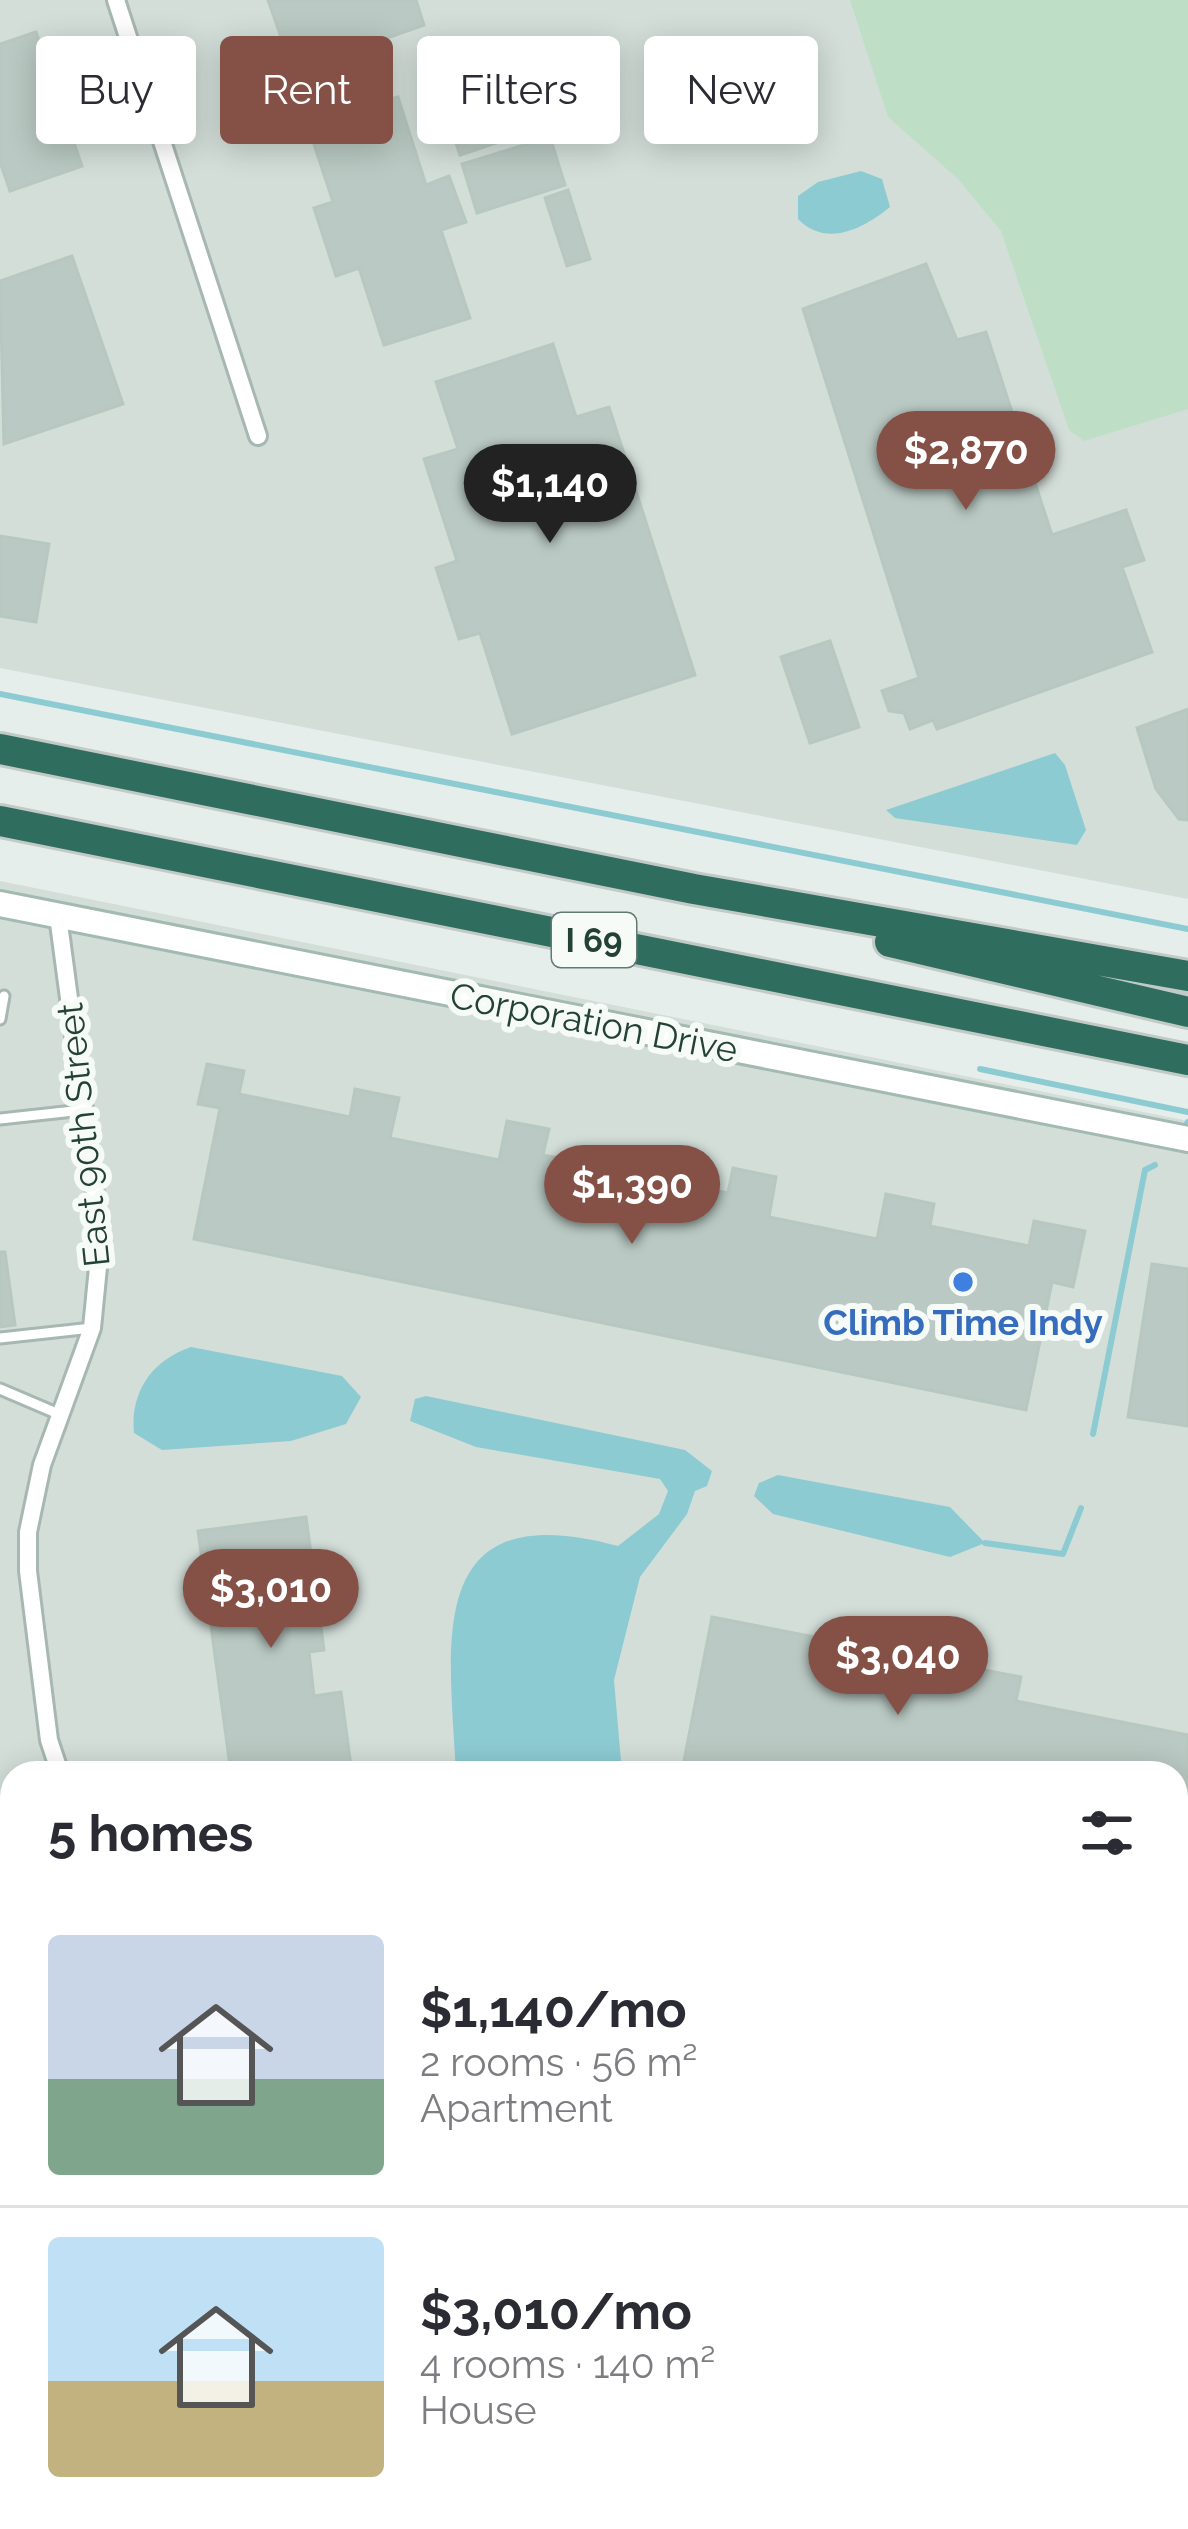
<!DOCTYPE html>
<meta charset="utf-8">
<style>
body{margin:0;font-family:Raleway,sans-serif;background:#f7f7f7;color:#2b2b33;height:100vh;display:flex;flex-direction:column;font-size:45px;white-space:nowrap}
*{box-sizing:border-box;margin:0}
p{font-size:39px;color:#7c7c81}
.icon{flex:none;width:66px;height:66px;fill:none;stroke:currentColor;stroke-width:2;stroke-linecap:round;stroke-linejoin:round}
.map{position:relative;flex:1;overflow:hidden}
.sheet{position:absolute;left:0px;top:1761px;width:1188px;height:768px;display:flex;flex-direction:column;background:#fff;border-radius:36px 36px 0 0;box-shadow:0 6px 30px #0003}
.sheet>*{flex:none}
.hud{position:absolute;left:36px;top:36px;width:1116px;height:108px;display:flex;gap:24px}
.price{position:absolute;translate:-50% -102px;padding:0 27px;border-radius:42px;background:#855146;color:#fff;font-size:39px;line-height:78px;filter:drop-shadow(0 3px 6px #0008)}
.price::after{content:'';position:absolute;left:50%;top:72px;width:36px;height:27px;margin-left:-18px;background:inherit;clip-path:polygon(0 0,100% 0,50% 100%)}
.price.current{background:#222;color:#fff}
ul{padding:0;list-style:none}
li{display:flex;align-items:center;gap:36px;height:300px;padding:0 48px}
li+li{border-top:3px solid #e1e1e2}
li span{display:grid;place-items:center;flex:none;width:336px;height:240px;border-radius:12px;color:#555}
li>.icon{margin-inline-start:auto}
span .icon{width:144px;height:144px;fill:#fffc;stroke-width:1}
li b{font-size:51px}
h2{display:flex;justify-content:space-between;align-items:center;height:144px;padding:0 48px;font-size:51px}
.chip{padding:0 42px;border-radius:12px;background:#fff;box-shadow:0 6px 30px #0003;font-size:42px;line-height:108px}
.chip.current{background:#855146;color:#fff}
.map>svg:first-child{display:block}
.built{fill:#d3ded9}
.green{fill:#bedfc6}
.water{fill:#8dcbd3}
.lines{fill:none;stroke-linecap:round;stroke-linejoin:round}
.stream{stroke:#8dcbd3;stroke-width:6}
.building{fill:#bac9c3;stroke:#b7c8c1;stroke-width:3}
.lane-casing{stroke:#a7b7b1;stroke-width:15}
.street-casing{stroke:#a7b7b1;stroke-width:22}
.secondary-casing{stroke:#a3bab2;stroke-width:30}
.highway-casing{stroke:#c2cac7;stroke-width:36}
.path{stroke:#85b2a3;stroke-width:4.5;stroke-dasharray:6 9;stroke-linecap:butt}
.lane{stroke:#fff;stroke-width:9}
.street{stroke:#fff;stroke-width:16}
.secondary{stroke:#fff;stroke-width:24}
.highway{stroke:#2f6e5f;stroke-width:30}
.shop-dot{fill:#3f7fe0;stroke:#f6fbf8;stroke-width:4.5}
.labels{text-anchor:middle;stroke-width:12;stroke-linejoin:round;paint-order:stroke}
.shield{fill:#f6fbf8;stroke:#637972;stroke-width:3}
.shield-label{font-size:33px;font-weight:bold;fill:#244138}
.street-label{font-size:36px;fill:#244138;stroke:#f6fbf8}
.shop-label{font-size:36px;font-weight:bold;fill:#366cbe;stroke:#f6fbf8}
</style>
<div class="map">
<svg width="1188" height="2529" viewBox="0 0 1188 2529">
<rect width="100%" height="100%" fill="#e5eeea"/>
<path class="built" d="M0 0H1188V899L0 668Z
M0 881 1188 1121V2527L1127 2517H1176V1773H12V2333L0 2331Z"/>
<path class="green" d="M850 0H1188V409L1084 441 1069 430 1001 231 958 179 888 117Z"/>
<path class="water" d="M861 171 882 179 890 207C863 229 826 248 798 219V196L818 182Z
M1055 753 1065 765 1086 830 1077 845 895 818 886 810Z
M191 1347 342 1376 361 1397 346 1424 291 1441 162 1450 134 1433C130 1392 152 1360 191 1347Z
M426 1396 685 1450 712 1471 707 1486 695 1491 687 1514 640 1577 614 1680 622 1773H456C449 1641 423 1493 618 1546L659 1514 668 1491 660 1479 476 1447 410 1421 415 1399Z
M778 1475 950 1507 985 1543 950 1557 773 1514 754 1496 759 1483Z"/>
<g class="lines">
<path class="stream" d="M0 694 1188 929
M980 1069 1188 1112
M1186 1125 1188 1122
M1093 1434 1145 1170 1155 1165
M985 1543 1063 1554 1081 1508
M276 2517 279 2529"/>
</g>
<path class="building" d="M268 0H416L424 25 293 71Z
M36 32 82 166 10 191 0 162V44Z
M533 81 548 126 460 155 445 110Z
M398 97 426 185 449 176 466 222 441 230 470 318 384 345 359 268 336 276 314 208 333 202 308 126Z
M550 137 565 185 477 213 462 164Z
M568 190 590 259 567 266 545 198Z
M72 256 123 404 4 444 0 281Z
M926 264 957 340 986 332 1052 535 1126 510 1144 560 1122 567 1152 652 937 729 933 720 910 729 904 713 889 711 882 691 919 678 803 309Z
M553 344 576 417 609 407 695 675 512 734 480 633 459 639 436 568 457 561 424 459 458 449 436 382Z
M0 536 49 544 36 622 0 616Z
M830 641 859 727 810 743 781 657Z
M1188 709V820L1179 819 1156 789 1137 728Z
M207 1064 244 1071 239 1094 350 1117 355 1089 399 1098 390 1138 499 1160 507 1121 549 1129 543 1155 728 1193 733 1168 776 1177 769 1217 877 1239 886 1194 934 1204 930 1226 1029 1246 1034 1221 1085 1231 1073 1287 1052 1282 1026 1410 194 1239 220 1108 198 1104Z
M0 1252H5L15 1325 0 1327Z
M1152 1264 1188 1269V1426L1128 1417Z
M306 1517 324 1650 309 1652 314 1696 341 1692 352 1773H231L198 1531Z
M712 1617 1021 1677 1016 1701 1188 1735V1869L1176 1867V1773L682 1771Z
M12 1942V2033L0 2017V1951Z
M12 2193V2235L0 2217V2202Z
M0 2424 12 2426V2493L0 2492Z"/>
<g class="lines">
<defs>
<path id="lane" d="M0 1019 4 996
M0 1119 83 1110
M0 1338 92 1328
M0 1389 61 1415
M0 1819 12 1815
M0 2103 12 2096"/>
<path id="street" d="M116 0 258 436
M58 916 101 1237 92 1328 42 1465 28 1532V1571L49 1740 60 1773
M1176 2026 1188 2028
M512 2517 587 2529
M302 2529 324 2517"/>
<path id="secondary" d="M0 904 1188 1139"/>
<path id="highway" d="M0 749 694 889 1188 976
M0 821 1188 1060
M890 942 1188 1012"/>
</defs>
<use href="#lane" class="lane-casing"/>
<use href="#street" class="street-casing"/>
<use href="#secondary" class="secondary-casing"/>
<use href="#highway" class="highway-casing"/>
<path class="path" d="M0 2344 12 2346
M1036 2517 1108 2529"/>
<use href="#lane" class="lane"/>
<use href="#street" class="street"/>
<use href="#secondary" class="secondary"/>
<use href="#highway" class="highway"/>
</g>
<circle class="shop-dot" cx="963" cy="1282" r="12"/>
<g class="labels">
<rect class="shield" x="552" y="913" width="84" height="54" rx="9"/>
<g class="shield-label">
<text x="594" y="952">I 69</text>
</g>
<g class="street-label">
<text transform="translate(594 1022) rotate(11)" y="13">Corporation Drive</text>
<text transform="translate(83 1135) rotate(-96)" y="13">East 90th Street</text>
</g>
<g class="shop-label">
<text x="963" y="1335">Climb Time Indy</text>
</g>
</g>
</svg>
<b class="price" style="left:966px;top:513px">$2,870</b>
<b class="price current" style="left:550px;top:546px">$1,140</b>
<b class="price" style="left:632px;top:1247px">$1,390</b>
<b class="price" style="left:271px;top:1651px">$3,010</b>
<b class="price" style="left:898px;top:1718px">$3,040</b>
<div class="hud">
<a class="chip">Buy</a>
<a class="chip current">Rent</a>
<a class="chip">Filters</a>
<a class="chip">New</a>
</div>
<section class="sheet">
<h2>5 homes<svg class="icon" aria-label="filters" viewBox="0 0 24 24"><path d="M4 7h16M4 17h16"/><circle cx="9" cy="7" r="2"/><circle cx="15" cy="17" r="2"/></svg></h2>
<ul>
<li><span style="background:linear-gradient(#c9d6e8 60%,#7fa58c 0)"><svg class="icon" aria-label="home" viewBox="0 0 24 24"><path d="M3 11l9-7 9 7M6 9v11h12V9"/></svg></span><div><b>$1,140/mo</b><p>2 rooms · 56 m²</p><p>Apartment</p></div></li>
<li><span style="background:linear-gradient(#bfe0f5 60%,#c2b280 0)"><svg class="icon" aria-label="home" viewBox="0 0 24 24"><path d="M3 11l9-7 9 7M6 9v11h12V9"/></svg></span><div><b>$3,010/mo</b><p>4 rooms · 140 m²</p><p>House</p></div></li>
</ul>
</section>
</div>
